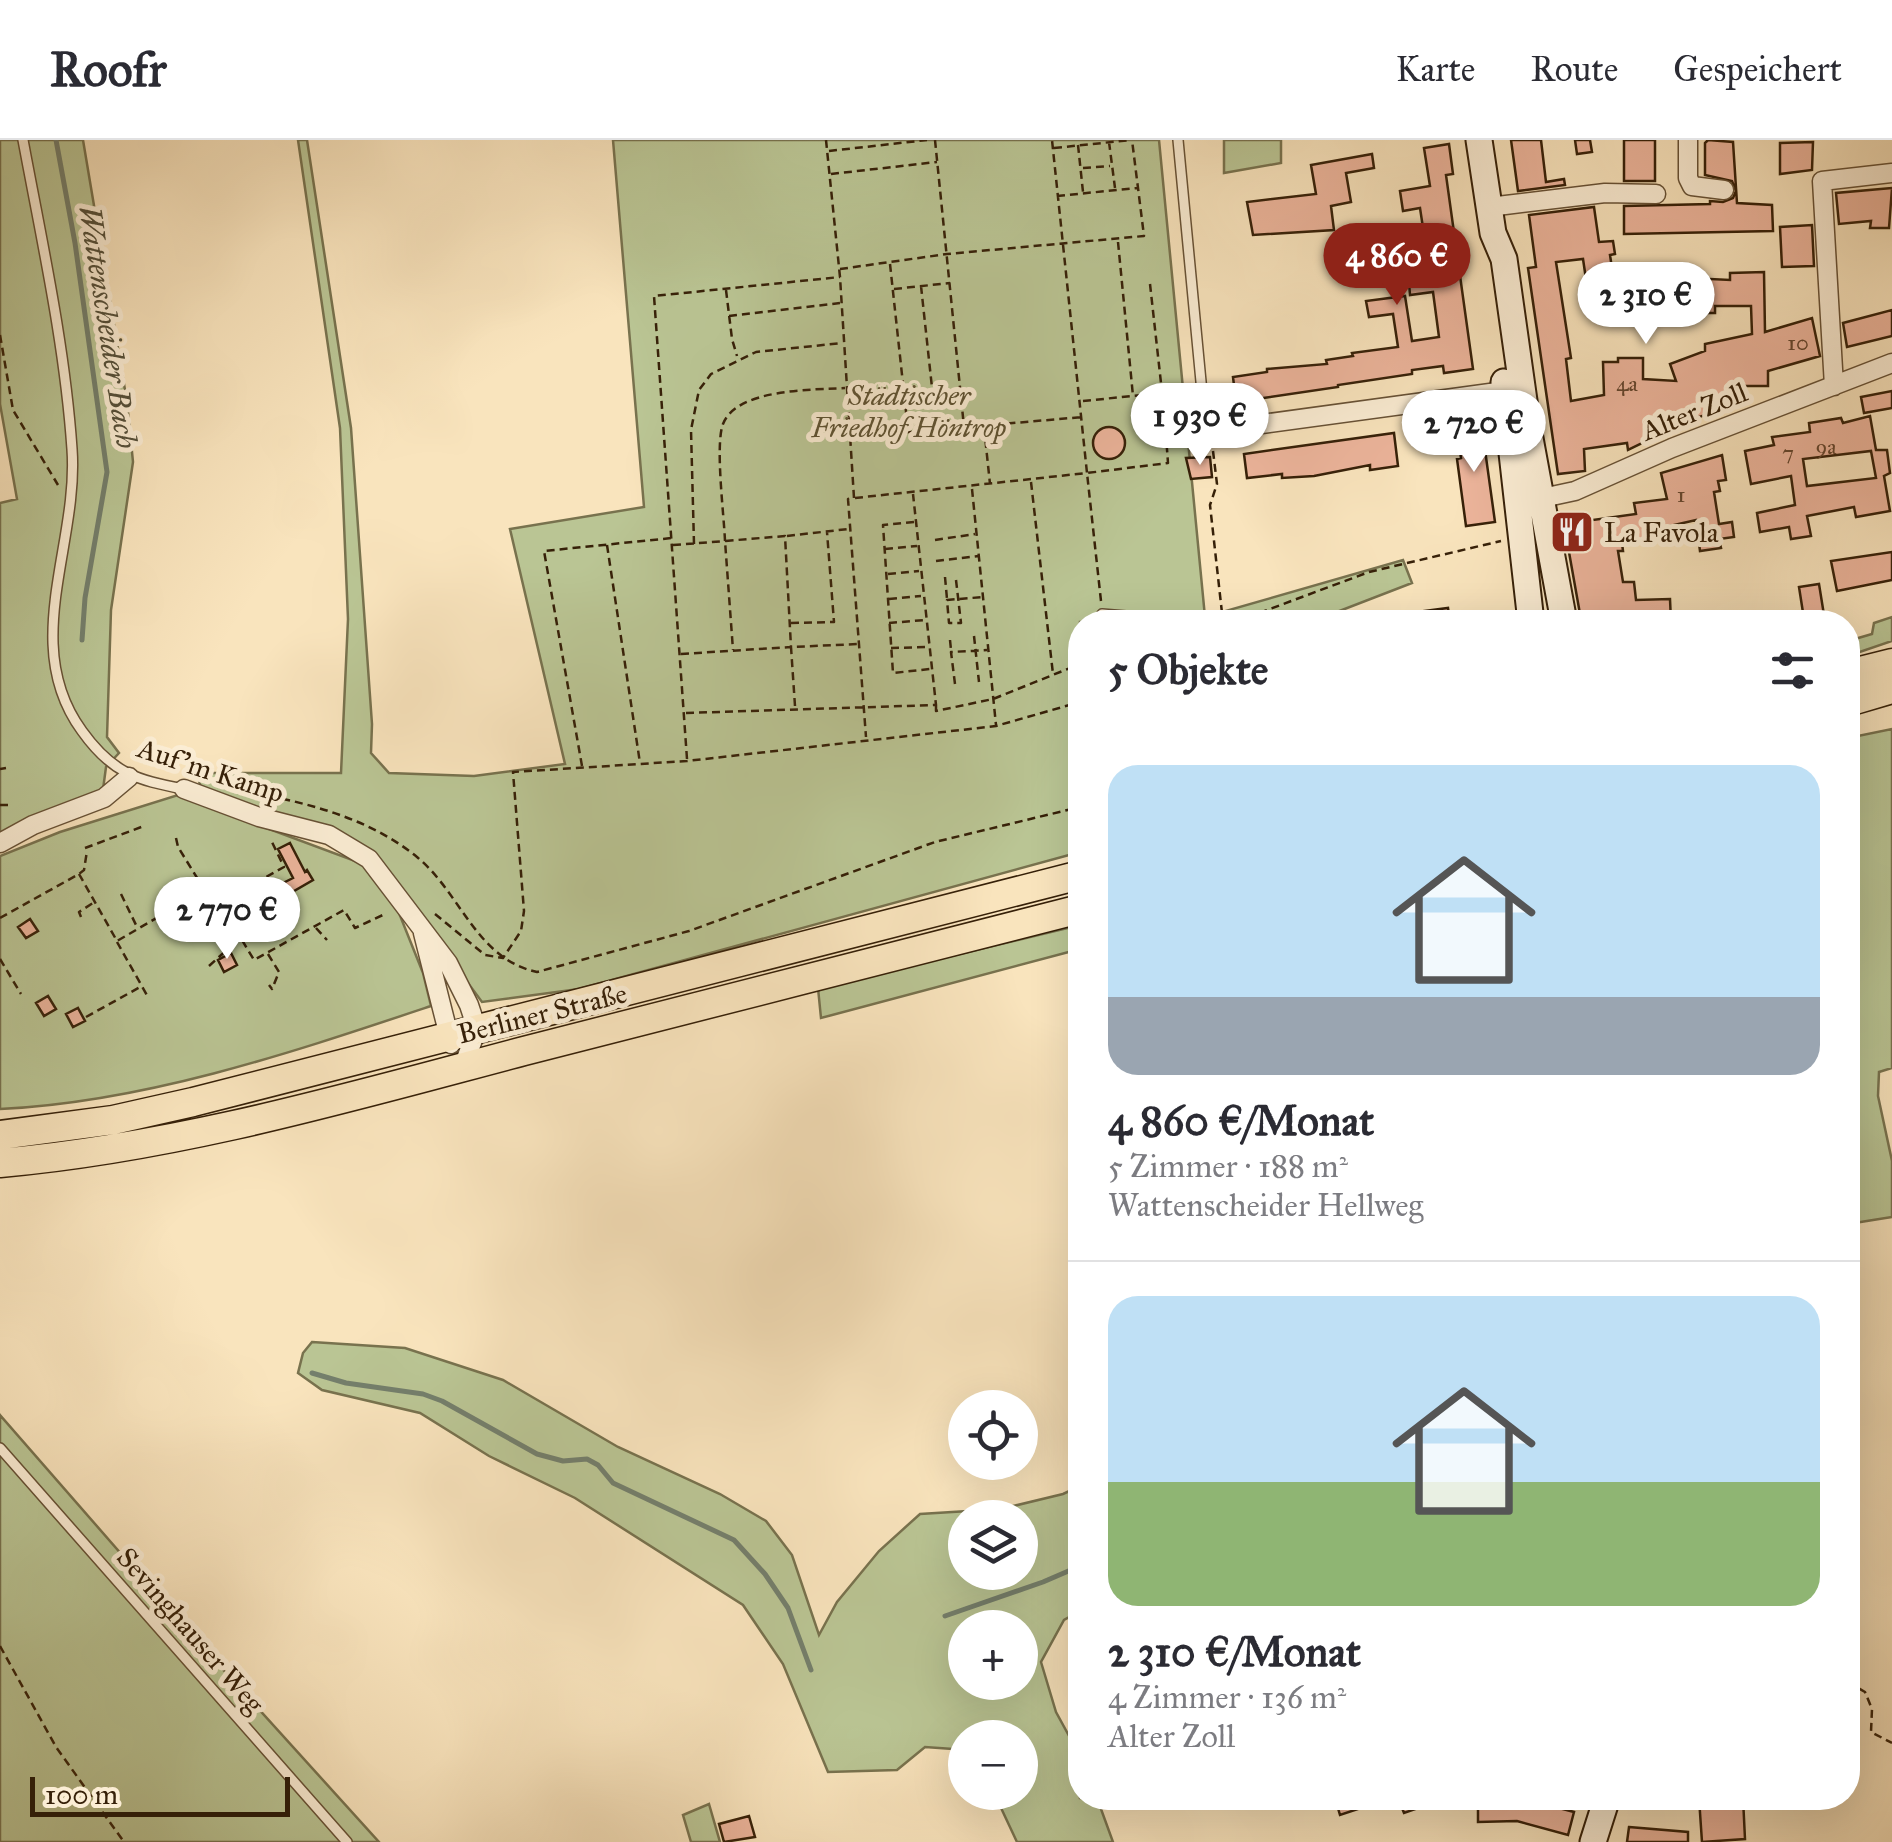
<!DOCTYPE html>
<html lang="de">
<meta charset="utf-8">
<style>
body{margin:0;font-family:"IM FELL Great Primer",serif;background:#f2f2f3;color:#2b2b33;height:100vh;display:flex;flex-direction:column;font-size:38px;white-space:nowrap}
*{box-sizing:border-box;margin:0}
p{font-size:32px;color:#7c7c81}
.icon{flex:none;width:55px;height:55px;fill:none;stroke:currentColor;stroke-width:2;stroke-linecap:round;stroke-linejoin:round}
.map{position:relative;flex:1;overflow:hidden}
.side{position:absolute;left:1068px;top:470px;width:792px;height:1200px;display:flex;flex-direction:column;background:#fff;border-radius:40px;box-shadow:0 10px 40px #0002}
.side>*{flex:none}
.fabs{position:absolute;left:948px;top:1250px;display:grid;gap:20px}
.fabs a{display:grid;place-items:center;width:90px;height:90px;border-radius:50%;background:#fff;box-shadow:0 10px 40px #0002;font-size:50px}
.scale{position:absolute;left:30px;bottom:25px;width:260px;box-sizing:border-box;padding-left:10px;border:5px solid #362008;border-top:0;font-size:28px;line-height:35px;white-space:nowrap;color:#362008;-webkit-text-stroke:8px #fbedd4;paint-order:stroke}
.price{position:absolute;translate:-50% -85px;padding:0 22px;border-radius:35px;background:#fff;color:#222;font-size:32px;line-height:65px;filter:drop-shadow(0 2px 5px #0008)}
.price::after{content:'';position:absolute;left:50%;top:60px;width:30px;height:22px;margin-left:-15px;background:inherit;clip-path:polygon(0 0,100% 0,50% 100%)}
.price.current{background:#8f2418;color:#fff}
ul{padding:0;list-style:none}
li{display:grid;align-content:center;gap:20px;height:530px;padding:0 40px}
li+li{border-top:2px solid #e1e1e2}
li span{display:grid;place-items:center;height:310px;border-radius:30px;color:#555}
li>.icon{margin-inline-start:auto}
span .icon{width:180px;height:180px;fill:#fffc;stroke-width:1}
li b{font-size:42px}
h2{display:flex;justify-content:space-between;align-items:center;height:120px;padding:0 40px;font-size:42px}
header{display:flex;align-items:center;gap:60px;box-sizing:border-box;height:140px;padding:0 50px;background:#fff;border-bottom:2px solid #e1e1e2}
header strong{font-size:48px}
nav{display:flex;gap:55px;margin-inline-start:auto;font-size:35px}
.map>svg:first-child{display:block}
.green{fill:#bac594;stroke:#78724e;stroke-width:2.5;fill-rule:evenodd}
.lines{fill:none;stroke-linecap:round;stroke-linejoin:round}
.stream{stroke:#747f6c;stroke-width:5}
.building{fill:#ecb49b;stroke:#362008;stroke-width:2.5;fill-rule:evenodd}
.lane-casing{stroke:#675135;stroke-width:12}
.street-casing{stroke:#675135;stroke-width:21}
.secondary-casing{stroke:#362008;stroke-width:29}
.primary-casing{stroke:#362008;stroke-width:31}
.path{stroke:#362008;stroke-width:2.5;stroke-dasharray:8 5;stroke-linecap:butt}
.lane{stroke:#fbedd4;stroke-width:9}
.street{stroke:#fbedd4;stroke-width:18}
.secondary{stroke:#fbedd4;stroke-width:25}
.primary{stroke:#f9e4bd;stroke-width:28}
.labels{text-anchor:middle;stroke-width:10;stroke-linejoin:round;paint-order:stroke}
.number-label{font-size:22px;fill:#64452d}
.park-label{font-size:28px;font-style:italic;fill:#5e5232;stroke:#fbedd4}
.street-label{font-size:28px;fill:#362008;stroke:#fbedd4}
.poi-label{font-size:28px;fill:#362008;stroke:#fbedd4;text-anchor:start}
.water-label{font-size:30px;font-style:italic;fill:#55503a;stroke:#fbedd4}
</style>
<header>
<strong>Roofr</strong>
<nav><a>Karte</a><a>Route</a><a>Gespeichert</a></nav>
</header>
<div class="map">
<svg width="1892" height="1702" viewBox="0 0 1892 1702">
<rect width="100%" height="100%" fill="#f9e4bd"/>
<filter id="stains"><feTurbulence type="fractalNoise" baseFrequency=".002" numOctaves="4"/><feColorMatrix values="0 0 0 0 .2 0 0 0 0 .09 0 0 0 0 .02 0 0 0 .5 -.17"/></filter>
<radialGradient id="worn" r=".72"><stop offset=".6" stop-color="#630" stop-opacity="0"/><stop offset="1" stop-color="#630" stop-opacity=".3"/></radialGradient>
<path class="green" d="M0 0H83L127 262 133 322 111 470 107 597 119 613 106 627 102 657 0 698V363L17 359 0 264Z
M298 0H307L351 288 372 584 371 613 389 633 474 636 565 624 510 389 644 367 613 0H1159L1205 477 1403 420 1412 443 1311 482H1080V712L579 849 482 862 372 713 202 652 197 633H341L348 479 340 288Z
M1224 0H1281V23L1224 33Z
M1892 477V501L1848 516V501L1872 494 1874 483Z
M1892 589V928L1879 932 1878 956 1892 1021V1077L1848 1084V598Z
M178 655 366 725 399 773 423 833 431 866C293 912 146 962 0 969V716L60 692Z
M1080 785V809L821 878 818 848Z
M312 1202 405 1208 503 1240 618 1307 720 1354 766 1381 792 1415 819 1495 837 1462 879 1411 920 1374 1001 1369 1063 1354 1080 1346V1471L1064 1480 1041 1522 1056 1572 1080 1616V1658H1097L1113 1702H1017L994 1653 1020 1652V1598H965V1617L953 1609 925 1607 897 1630 828 1632 783 1524 743 1465 575 1358 489 1316 420 1273 322 1250 298 1233 303 1213ZM965 1378H1020V1432H965ZM965 1488H1020V1542H965Z
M0 1275 198 1502 379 1702H0Z
M709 1664 720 1702H691L683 1675Z"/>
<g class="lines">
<path class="stream" d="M56 0 75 103 107 332 85 458 82 500
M312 1233 346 1243 423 1254 442 1261 537 1314 563 1321 587 1319 598 1325 613 1343 734 1400 765 1434 788 1468 811 1530
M945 1476 1043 1442 1080 1426"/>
</g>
<path class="building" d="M1511 0H1541L1546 42 1564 39 1565 45 1518 51Z
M1575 0H1590L1592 12 1577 14Z
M1624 0H1655V41H1624Z
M1708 0 1733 2 1737 63 1772 65 1773 91 1624 94V66L1710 64V61L1723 62 1733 58 1736 51 1732 41 1705 35V3Z
M1813 2 1812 30 1780 34V3Z
M1449 4 1453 34 1446 35 1473 229 1444 233 1443 226 1412 230V234L1338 245V247L1236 262 1233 237 1267 232V229L1327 224 1326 220 1353 216 1352 213 1398 207 1393 174 1369 177 1366 161 1405 156 1412 201 1439 197 1433 152 1410 155 1406 104 1425 101 1420 68 1403 71 1400 51 1430 46 1424 8Z
M1372 14 1374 28 1346 33 1351 62 1331 66 1334 90 1253 95 1247 62 1316 54 1311 25Z
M1892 48 1889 88H1870L1871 81 1839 84 1836 53Z
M1594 67 1599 102 1613 101 1615 114 1610 115 1616 155 1589 159 1583 119 1556 122 1571 218 1566 219 1571 261 1604 255 1603 222H1618V218H1643V239L1676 241 1670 224 1705 211V204L1752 194 1751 166H1715V173H1652L1646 156H1670V137L1730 140V133L1764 132 1765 192 1812 178 1820 216 1768 231V246H1739L1744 263 1657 290 1659 295 1628 310 1627 303 1584 309 1585 331 1558 334 1528 128 1536 127 1529 75Z
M1812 85 1814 126 1782 127 1780 87Z
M1892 170V196L1847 207 1843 183Z
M1892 251V268L1864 273 1861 257Z
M1870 276 1876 310H1887L1890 333 1884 336 1890 371 1856 377 1854 367 1807 376 1811 396 1791 399 1789 387 1760 392 1757 373 1795 365 1791 336 1751 344 1745 311 1774 305 1772 297 1810 292 1809 283 1841 278 1843 283ZM1871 311 1876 338 1807 346 1803 319Z
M1481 281 1495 382 1466 386 1457 319 1461 318 1456 284Z
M1093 303a16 16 0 1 1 32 0a16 16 0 1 1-32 0Z
M1394 293 1398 326 1370 330V325L1314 336 1282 338V334L1247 338 1244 314Z
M1722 315 1726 340 1718 341 1720 351 1714 352 1719 384 1732 382 1734 397 1719 399 1721 408 1700 411 1696 380 1661 388 1662 396 1622 403 1623 411H1618L1623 442H1634L1636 460 1670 459 1671 482H1616L1614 472 1580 474 1564 384 1636 374 1634 363 1667 359 1661 333Z
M1210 317 1212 337 1191 339 1186 318Z
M1892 412V440L1837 451 1831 421Z
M1819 444 1824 475 1804 479 1799 447Z
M1448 468 1450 482H1402L1401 474Z
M290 703 305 732 307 730 313 740 275 762 269 750 293 738 278 709Z
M30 779 38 791 26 798 18 787Z
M231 813 237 825 224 832 218 820Z
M48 856 56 869 44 876 36 863Z
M78 868 85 881 73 887 66 874Z
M1335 1658H1385V1660L1340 1675Z
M1398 1658H1441V1660L1404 1673Z
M1699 1658H1743L1745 1699 1702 1702Z
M1525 1659 1574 1672 1568 1695 1517 1681 1478 1682V1660Z
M749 1676 755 1697 724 1702 719 1684Z
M1629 1687 1688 1692V1702H1627Z"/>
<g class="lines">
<defs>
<path id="lane" d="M23 0C42 102 65 206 72 309 79 405 19 505 82 591 112 633 136 640 184 649
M1178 0 1204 273 1211 291
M1102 474 1198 482
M0 1308 347 1702"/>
<path id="street" d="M1688 0V38L1692 46 1724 50
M1489 67 1605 53 1656 54
M1834 246 1822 41 1892 33
M1211 291 1512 250
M1533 360 1575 351 1672 308 1892 223
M184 649 259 677 329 695 369 719 448 823 469 865 477 889 463 927
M0 703 33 685 104 658 129 637
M423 793 451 904"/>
<path id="secondary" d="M1479 0 1493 93 1504 119 1527 282 1564 482
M1504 242 1531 482
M1593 1702 1607 1658"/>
<path id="primary" d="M1848 534 1892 523
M1848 562 1892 549
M0 995 113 980 193 962 1080 735
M0 1023C179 1007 350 957 524 911 709 863 895 817 1080 769"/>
</defs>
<use href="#lane" class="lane-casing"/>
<use href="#street" class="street-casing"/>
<use href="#secondary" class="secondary-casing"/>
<use href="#primary" class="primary-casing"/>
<path class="path" d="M826 0 840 137 854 358 848 359 866 597
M935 0 964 287
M1109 2 1115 48
M1078 5 1083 52
M1054 8 1131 0
M829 11 927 0
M1083 28 1110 26
M831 34 937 22
M1057 56 1137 48
M1118 102 1133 256
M890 124 908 290
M840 129 947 114 1144 96 1132 0
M1150 144 1162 252
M921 146 933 257
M894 149 950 143
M726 150 732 199 737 216
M729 176 840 163
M0 195 13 270 58 345
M1186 245 1190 293H1194
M906 260 962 254
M1083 261 1162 253 1166 294
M1142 275 1164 273
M984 287 990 344
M852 297 1083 277
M1213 311 1217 344 1210 365 1223 482
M1031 342 1053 534
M972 349 996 585
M855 358 1087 333 1052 0
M914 382 883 385 893 533 930 529
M787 396 848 389
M935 400 975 394
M694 404 691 290 699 250 711 234 756 212 842 203
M607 405 640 623
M673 405 725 401C724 375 715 305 723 284 737 248 814 250 845 248
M885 409 917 406
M936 421 979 416
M888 434 919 431
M945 437 947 459
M956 440 961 483H949L947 460 983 457
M889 459 921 456
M1101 461 1087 333 1168 323 1166 296 1190 293
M1235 482 1369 432 1501 401
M791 483 834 482 827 392
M889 483 925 480
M974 496 979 542
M950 500 951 510
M891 508 928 507
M681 514 791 507 785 396 725 401 733 510
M955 544 951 512 987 510
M936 565V571L993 559 1080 524
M795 566 791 507 858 504
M686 573 936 565 913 354
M687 619 654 156 840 137
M582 626 544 411 672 398
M0 629 6 628
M244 651C304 662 368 677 417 717 461 753 476 819 537 832L689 791 935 702 1080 667
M0 665H13
M176 698 178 707 204 749
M85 708 144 686
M79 734 117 801 210 747 254 820 344 770 355 788 385 774
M121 754 137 787
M221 762 284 727 271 700
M435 774 485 815 503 818 521 791 524 771 513 632 687 621 996 586 1080 562
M81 777 79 772 93 763
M0 778 79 734 84 730 87 711
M202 783 227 805
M316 788 327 800
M117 802 148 857
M268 814 279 832 272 849 269 845
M0 819 21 854
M209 826 239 799
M86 877 142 846
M0 1506 56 1607 124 1702
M1848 1542 1865 1552 1872 1569 1871 1592 1892 1603"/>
<use href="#lane" class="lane"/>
<use href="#street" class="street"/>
<use href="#secondary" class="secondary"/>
<use href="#primary" class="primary"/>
</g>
<defs>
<symbol id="restaurant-square" viewBox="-11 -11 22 22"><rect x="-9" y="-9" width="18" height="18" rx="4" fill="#8f2418" stroke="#fbedd4"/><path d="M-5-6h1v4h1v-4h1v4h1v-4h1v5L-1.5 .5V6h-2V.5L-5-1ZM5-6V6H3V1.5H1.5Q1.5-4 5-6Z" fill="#fff"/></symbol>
</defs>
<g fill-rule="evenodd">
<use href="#restaurant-square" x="1547" y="367" width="50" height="50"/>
</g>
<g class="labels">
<g class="number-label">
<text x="1798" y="210">10</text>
<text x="1627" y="251">4a</text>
<text x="1826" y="314">9a</text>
<text x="1788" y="320">7</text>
<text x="1681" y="362">1</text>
</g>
<g class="park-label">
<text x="909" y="265">Städtischer<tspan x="909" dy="32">Friedhof Höntrop</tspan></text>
</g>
<g class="street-label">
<text transform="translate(1694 271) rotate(-22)" y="10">Alter Zoll</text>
<text transform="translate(211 630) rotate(18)" y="10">Auf'm Kamp</text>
<text transform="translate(542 873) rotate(-14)" y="10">Berliner Straße</text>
<text transform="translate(191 1490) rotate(49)" y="10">Sevinghauser Weg</text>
</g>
<g class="poi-label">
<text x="1604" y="402">La Favola</text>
</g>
<g class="water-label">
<text transform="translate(108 187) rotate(81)" y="10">Wattenscheider Bach</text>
</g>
</g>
<rect width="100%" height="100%" filter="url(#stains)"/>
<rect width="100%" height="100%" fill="url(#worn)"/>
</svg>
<div class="fabs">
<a><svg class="icon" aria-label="locate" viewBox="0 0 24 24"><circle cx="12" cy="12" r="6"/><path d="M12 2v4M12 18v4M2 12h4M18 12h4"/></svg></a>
<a><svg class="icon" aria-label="layers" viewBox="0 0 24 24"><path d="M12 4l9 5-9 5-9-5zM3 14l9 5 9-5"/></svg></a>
<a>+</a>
<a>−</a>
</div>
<div class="scale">100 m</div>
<b class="price current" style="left:1397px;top:168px">4 860 €</b>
<b class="price" style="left:1646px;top:207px">2 310 €</b>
<b class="price" style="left:1200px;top:328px">1 930 €</b>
<b class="price" style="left:1474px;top:335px">2 720 €</b>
<b class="price" style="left:227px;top:822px">2 770 €</b>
<section class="side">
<h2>5 Objekte<svg class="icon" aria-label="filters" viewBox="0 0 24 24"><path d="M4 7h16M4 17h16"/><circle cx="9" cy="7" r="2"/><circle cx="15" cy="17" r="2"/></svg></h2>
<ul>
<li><span style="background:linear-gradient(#bfe0f5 75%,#9aa5b1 0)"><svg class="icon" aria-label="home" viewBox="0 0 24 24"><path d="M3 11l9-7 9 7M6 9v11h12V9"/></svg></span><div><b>4 860 €/Monat</b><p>5 Zimmer · 188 m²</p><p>Wattenscheider Hellweg</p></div></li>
<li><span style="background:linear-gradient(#bfe0f5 60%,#8fb573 0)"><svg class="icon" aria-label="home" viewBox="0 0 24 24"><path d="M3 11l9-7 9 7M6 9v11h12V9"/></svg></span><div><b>2 310 €/Monat</b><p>4 Zimmer · 136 m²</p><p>Alter Zoll</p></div></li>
</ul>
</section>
</div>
